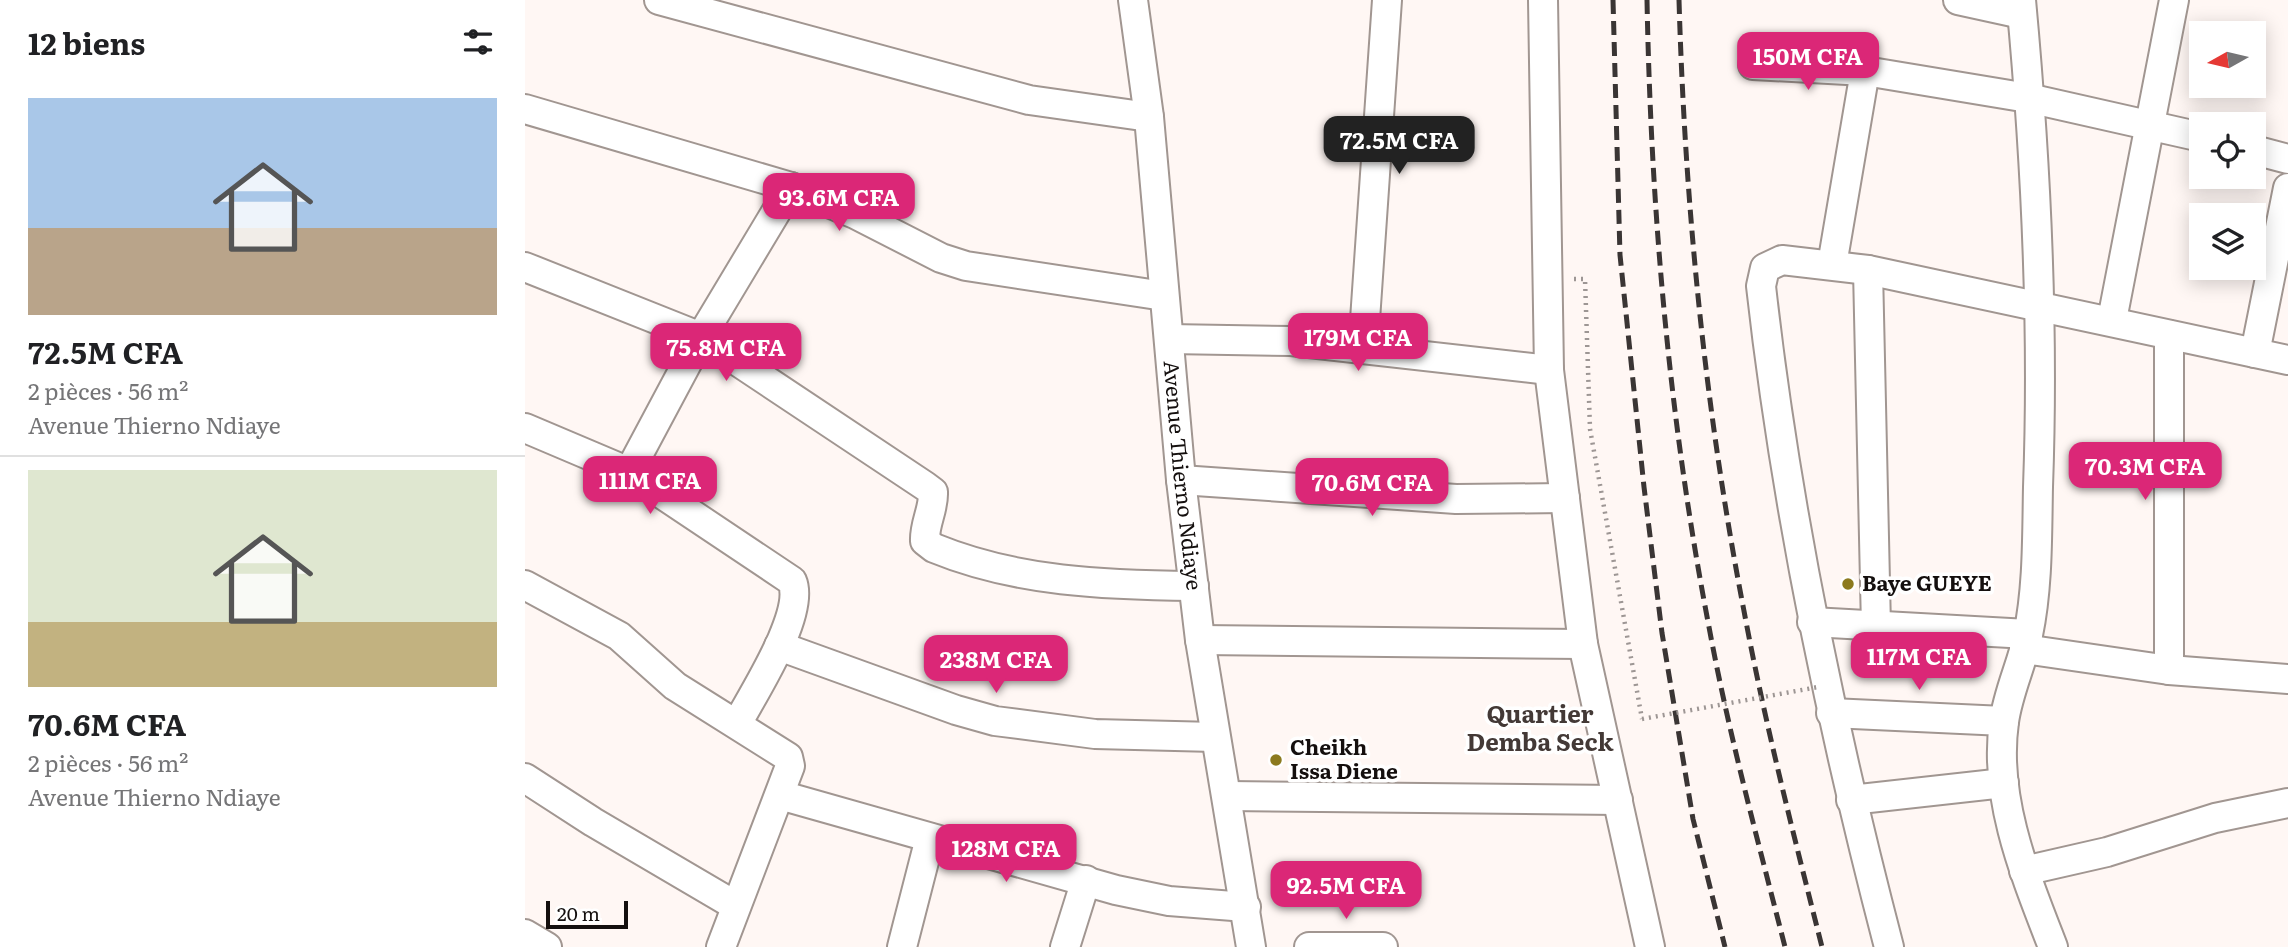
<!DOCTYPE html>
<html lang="fr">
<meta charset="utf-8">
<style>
body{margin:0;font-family:Literata,serif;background:#f6f6f6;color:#202124;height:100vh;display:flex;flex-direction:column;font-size:26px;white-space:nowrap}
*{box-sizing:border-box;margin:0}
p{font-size:23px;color:#757577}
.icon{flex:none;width:38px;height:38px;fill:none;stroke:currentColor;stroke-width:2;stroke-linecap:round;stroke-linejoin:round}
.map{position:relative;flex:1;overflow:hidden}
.sheet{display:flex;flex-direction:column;background:#fff;width:525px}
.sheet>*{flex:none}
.needle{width:46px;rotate:262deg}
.buttons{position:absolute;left:1664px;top:21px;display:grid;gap:14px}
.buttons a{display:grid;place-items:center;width:77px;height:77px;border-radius:0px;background:#fff;box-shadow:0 4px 18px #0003;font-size:35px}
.scale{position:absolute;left:21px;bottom:18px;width:82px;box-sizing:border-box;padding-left:7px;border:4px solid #140f0e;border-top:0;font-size:19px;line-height:24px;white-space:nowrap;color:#140f0e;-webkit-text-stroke:5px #fff;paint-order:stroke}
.price{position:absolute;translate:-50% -60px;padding:0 16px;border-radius:14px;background:#db2777;color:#fff;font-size:23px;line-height:46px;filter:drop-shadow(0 2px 4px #0008)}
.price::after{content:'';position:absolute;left:50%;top:42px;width:21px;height:16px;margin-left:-10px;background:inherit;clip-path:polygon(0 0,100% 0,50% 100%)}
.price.selected{background:#222;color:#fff}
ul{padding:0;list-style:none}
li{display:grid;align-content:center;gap:14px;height:371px;padding:0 28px}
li+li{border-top:2px solid #e0e0e0}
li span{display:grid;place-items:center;height:217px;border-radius:0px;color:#555}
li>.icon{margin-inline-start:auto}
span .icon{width:126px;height:126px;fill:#fffc;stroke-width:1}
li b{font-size:30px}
h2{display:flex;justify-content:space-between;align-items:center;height:84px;padding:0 28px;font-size:30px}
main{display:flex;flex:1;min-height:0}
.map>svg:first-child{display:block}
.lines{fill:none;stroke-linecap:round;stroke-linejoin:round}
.street-casing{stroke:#a19691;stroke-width:32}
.path{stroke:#9d9694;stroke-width:4.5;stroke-dasharray:2 5;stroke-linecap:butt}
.street{stroke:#fff;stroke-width:28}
.rail{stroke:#3a3534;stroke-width:5;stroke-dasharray:14 7;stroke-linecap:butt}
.path-bridge{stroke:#9d9694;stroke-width:4.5;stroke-dasharray:2 5;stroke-linecap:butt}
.poi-dot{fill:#8c7a1f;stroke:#fff;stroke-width:2.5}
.labels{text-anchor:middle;stroke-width:7;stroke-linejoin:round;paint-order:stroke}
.street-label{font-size:21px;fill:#140f0e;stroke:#fff}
.poi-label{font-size:21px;font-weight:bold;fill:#140f0e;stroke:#fff;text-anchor:start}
.quarter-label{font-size:24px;font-weight:bold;fill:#433936;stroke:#fff}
</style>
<main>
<section class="sheet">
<h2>12 biens<svg class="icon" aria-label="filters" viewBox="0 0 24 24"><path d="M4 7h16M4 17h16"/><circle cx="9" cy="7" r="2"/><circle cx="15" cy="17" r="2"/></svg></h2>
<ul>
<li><span style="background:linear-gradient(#a9c7e8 60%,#b9a48a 0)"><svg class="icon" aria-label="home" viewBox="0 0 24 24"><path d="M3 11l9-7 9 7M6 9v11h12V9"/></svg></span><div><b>72.5M CFA</b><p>2 pièces · 56 m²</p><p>Avenue Thierno Ndiaye</p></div></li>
<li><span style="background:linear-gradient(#dfe7d0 70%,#c2b280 0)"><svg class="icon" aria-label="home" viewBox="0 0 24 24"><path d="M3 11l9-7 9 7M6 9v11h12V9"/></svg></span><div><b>70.6M CFA</b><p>2 pièces · 56 m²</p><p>Avenue Thierno Ndiaye</p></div></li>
</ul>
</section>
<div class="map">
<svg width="1763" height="947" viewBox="0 0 1763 947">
<rect width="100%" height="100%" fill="#fff7f4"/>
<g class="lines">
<defs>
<g id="street">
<path d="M134 0 504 100 624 117"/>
<path id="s1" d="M608 0 624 117 656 480 675 640 726 947"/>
<path d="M1018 0 1024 370 1058 644 1125 947"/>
<path d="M1433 0 1497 14"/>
<path d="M1496 0C1511 161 1519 325 1513 487 1512 535 1513 587 1503 635 1497 664 1483 692 1479 722 1468 799 1501 877 1528 947"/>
<path d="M1228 65 1340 71 1503 98 1676 137"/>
<path d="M0 109 266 187 330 214 416 258 441 266 639 296"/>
<path d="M1729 150 1763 159"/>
<path d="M1307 265 1340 71"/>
<path d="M0 267 176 337 400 486 408 492C409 509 399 524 400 541L409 548C492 582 580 585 669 586"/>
<path d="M1343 270 1351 627"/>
<path d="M1587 320 1649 0"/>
<path d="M644 339 766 341 1024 370"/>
<path d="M838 349 862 0"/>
<path d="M1730 353 1763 188"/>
<path d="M0 428 104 472 267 581C281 613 228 694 212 724"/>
<path d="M104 472 176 337 266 187"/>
<path d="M656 480 931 499 1040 498"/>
<path d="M0 585 94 636 150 686 263 757 265 766 196 947"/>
<path d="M1287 622 1503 634"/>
<path d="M675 640 1058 644"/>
<path d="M254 646 431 710 470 721 570 734 690 737"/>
<path d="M1499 649 1644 670 1763 679"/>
<path d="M1644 670V335"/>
<path d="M1306 713 1479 721"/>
<path d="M0 778 68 822 211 906"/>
<path d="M255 795 591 890 644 901 721 907"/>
<path d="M703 796 1093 800"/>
<path d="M1326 800 1479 783"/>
<path d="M1499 871 1582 852 1690 818 1763 803"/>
<path d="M0 934 22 947"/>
<path d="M377 947 405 838"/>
<path d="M540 947 561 880"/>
<path d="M784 947H858"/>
<path d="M1364 947C1307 729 1261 510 1236 286L1240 268 1257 260 1343 270 1763 360"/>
</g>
</defs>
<use href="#street" class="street-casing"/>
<path class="path" d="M1049 279H1060L1065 429 1117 719"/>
<use href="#street" class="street"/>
<path class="rail" d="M1088 0 1095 255 1119 487 1137 633 1168 819 1200 947
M1122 0C1126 210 1144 420 1184 627 1204 735 1233 841 1260 947
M1154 0C1160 205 1180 410 1219 611 1240 724 1269 836 1297 947"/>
<path class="path-bridge" d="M1117 719 1293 687"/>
</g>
<g class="poi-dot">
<circle cx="1323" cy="584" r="7"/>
<circle cx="751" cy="760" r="7"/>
</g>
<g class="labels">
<g class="street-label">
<text dy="7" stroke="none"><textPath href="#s1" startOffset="478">Avenue Thierno Ndiaye</textPath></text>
</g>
<g class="poi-label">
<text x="1337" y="591">Baye GUEYE</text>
<text x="765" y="755">Cheikh<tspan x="765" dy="24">Issa Diene</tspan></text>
</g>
<g class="quarter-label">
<text x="1015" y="723">Quartier<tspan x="1015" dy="28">Demba Seck</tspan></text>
</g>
</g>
</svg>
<div class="buttons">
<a><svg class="needle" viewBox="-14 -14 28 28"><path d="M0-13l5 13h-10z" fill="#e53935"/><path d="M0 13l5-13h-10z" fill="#757577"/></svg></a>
<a><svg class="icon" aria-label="locate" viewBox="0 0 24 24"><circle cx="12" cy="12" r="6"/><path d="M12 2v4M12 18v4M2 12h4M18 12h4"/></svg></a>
<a><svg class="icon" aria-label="layers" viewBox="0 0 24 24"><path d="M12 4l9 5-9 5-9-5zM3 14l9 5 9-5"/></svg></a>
</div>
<div class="scale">20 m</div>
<b class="price" style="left:1283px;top:92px">150M CFA</b>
<b class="price selected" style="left:874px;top:176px">72.5M CFA</b>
<b class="price" style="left:314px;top:233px">93.6M CFA</b>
<b class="price" style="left:833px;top:373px">179M CFA</b>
<b class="price" style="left:201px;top:383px">75.8M CFA</b>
<b class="price" style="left:1620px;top:502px">70.3M CFA</b>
<b class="price" style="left:125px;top:516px">111M CFA</b>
<b class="price" style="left:847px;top:518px">70.6M CFA</b>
<b class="price" style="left:1394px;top:692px">117M CFA</b>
<b class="price" style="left:471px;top:695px">238M CFA</b>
<b class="price" style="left:481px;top:884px">128M CFA</b>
<b class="price" style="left:821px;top:921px">92.5M CFA</b>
</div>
</main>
